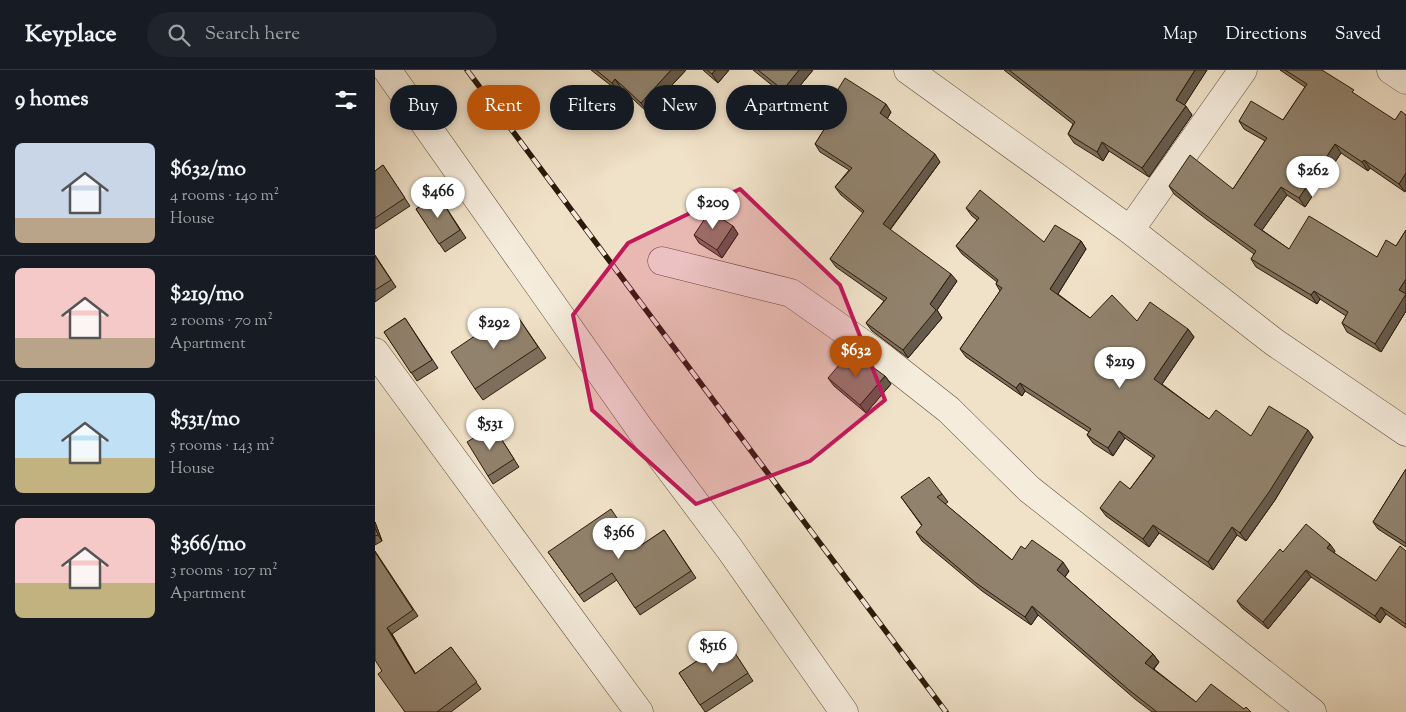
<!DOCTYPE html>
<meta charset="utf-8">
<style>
body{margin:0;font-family:"Sorts Mill Goudy",serif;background:#20242c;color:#f1f3f6;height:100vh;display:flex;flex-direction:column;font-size:19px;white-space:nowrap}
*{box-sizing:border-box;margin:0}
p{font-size:16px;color:#9ea1a6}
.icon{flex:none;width:28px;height:28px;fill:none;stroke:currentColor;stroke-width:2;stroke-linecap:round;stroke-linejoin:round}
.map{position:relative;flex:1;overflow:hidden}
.sheet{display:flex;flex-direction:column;background:#171b24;width:375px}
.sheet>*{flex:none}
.hud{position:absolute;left:15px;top:15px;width:475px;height:45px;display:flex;gap:10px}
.price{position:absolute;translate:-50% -42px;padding:0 11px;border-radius:18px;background:#fff;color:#222;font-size:16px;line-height:32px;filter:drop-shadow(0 1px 2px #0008)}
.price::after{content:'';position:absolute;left:50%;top:30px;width:15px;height:11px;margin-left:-8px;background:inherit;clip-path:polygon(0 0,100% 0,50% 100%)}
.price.selected{background:#b45309;color:#fff}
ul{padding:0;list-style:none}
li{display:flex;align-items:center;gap:15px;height:125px;padding:0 15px}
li+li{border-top:1px solid #363941}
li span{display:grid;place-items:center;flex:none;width:140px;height:100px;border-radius:8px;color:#555}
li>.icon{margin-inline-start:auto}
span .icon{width:60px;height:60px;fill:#fffc;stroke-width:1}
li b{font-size:21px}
h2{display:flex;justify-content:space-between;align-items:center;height:60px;padding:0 15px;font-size:21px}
.chip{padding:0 18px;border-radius:22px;background:#171b24;box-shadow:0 2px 8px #0003;font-size:18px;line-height:45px}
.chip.selected{background:#b45309;color:#fff}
header{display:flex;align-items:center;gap:30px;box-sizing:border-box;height:70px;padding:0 25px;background:#171b24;border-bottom:1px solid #363941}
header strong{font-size:24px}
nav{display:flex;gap:28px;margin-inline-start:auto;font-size:18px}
.search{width:350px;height:45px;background:#20242c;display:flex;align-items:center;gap:12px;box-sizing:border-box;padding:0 18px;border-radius:28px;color:#9ea1a6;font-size:19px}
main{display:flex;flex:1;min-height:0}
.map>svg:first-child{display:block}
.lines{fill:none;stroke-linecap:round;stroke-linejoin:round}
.minor-casing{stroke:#5c4c39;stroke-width:29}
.minor{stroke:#f5ecdc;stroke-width:28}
.rail-casing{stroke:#2a1a09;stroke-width:5.5}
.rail{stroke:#f5ecdc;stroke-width:4;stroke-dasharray:11;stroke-linecap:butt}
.wall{fill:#7d705e;stroke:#2a1a09}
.shaded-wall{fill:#665b4c;stroke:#2a1a09}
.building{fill:#91826d;stroke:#2a1a09}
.marked{fill:#c2185b;fill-opacity:0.2;stroke:#c2185b;stroke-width:4;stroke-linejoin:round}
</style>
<header>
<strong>Keyplace</strong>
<div class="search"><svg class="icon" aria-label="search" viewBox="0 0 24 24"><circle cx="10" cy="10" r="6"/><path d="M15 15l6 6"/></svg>Search here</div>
<nav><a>Map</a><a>Directions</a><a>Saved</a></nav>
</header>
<main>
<section class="sheet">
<h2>9 homes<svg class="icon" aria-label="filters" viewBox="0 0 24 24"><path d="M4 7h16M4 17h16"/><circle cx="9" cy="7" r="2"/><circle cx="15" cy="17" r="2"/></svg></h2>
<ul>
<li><span style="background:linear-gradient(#c9d6e8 75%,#b9a48a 0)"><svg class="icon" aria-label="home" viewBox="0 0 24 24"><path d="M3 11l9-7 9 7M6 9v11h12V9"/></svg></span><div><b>$632/mo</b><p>4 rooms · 140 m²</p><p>House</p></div></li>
<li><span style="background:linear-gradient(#f6c9c9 70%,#b9a48a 0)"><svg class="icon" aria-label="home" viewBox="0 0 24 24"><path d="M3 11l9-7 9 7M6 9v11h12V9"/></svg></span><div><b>$219/mo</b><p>2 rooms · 70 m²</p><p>Apartment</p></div></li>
<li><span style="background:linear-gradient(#bfe0f5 65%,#c2b280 0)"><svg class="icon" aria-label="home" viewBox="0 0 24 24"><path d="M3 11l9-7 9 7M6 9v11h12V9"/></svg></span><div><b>$531/mo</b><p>5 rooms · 143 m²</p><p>House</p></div></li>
<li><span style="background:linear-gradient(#f6c9c9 65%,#c2b280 0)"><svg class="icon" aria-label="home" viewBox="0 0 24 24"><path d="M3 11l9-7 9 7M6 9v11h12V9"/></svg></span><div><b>$366/mo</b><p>3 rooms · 107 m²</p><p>Apartment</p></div></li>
</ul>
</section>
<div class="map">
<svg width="1031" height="642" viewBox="0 0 1031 642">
<rect width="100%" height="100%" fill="#f0e2c9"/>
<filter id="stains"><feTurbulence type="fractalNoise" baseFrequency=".004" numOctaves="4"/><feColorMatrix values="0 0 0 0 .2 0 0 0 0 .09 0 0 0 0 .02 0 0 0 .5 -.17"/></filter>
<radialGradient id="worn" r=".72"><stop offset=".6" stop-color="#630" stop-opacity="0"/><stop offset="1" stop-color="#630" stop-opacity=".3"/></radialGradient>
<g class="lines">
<defs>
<path id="minor" d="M12 0 265 359 354 478 469 642
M533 0 755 160 899 272 1031 362
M1016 0 1031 10
M755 160 868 0
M287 191 416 223 508 288 574 340 654 419 937 642
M0 282 264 642"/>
</defs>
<use href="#minor" class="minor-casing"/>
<use href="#minor" class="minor"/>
<defs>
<path id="rail" d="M92 0 571 642"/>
</defs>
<use href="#rail" class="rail-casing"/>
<use href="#rail" class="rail"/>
</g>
<path class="wall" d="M216 0H311L272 42 246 18 243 21Z
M328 0H354L343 13Z
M378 0H438L414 29Z
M629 0H832L809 35 817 45 774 107 734 81 728 91 699 73 693 64 698 54Z
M905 0H947L1030 122 995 98 993 101 966 83 930 137 912 125 887 160 914 179 1002 187 1021 176 1031 160V241L1006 282 972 262 967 253 971 246 945 229 942 234 881 197 876 189 879 184 831 149 799 124 794 116 858 119 890 71 869 59 864 51 908 50 930 17Z
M455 32 516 42 512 49 565 92 515 160 582 211 562 240 567 248 533 288 497 261 491 253 509 231 461 197 455 189 488 143 466 125 460 117 474 100 445 82 440 74 461 41Z
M8 95 35 136 0 159V101Z
M63 125 91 168 70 182 41 139Z
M591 138 669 172 706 171 711 179 683 224 715 248 762 251 813 259 819 267 787 314 834 349 876 366 938 367 900 430 871 471 862 465 838 500 784 463 774 477 731 446 725 438 755 419 778 388 750 368 738 386 718 373 712 365 714 362 650 321 647 326 591 287 585 279 625 221 621 214 622 212 587 184 581 176 602 150 597 146Z
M358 156 363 164 347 188 324 173 319 165Z
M0 185 21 217 0 232Z
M143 247 171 288 108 330 100 319 136 252Z
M30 248 63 298 42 311 9 262Z
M510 306 516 314 491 343 459 316 453 308Z
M118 356 144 397 118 414 113 406Z
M1031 399V477L1003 459 998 452Z
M567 424 573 432 570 434 637 490 650 479 694 501 690 507 778 584 784 592 779 599 821 632 869 639 876 642H777L760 629 663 545 656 555 607 521 547 471 541 462 547 456 526 427Z
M0 452 7 471 0 475Z
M289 460 321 508 265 545 242 510 209 532 173 482 262 478Z
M0 481 43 546 17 564 40 604 76 577 106 619 76 642H30L7 601Z
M960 481 959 483 1001 511 1031 481V558L1011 544 1005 553 936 507 893 559 867 538 862 531 908 482Z
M352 571 378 611 331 642H330L304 603Z"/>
<path class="shaded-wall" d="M296 0H311L272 42 266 33Z
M340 0H354L343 13 337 4Z
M424 0H438L414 29 408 20Z
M820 0H832L807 39 801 30Z
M240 9 246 18 243 21 237 13Z
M511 34 516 42 511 51 505 43Z
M811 36 817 45 774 107 767 98Z
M727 72 734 81 728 91 722 82Z
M960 74 966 83 930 137 924 128Z
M560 84 565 92 513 162 508 154Z
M989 90 995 98 993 101 987 92Z
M1031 103V120L1030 122 1024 114Z
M906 117 912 125 885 163 879 155Z
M358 156 363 164 347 188 342 180Z
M706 171 711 179 681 227 675 219Z
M576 204 582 211 562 240 567 248 533 288 528 280 555 234Z
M1031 209V241L1006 282 1000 274 1024 220Z
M939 221 945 229 942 234 936 225Z
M813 259 819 267 785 317 779 309Z
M510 306 516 314 491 343 485 335Z
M645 313 650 321 647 326 641 318Z
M933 360 938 367 900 430 871 471 865 463Z
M744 361 750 368 738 386 733 378Z
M0 452 7 471 3 465 0 458Z
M778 455 784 463 774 477 768 469Z
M857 457 862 465 838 500 833 492Z
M955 474 960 481 957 485 952 478Z
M688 492 694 501 688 509 682 500Z
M931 500 936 507 893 559 888 552Z
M657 536 663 545 656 555 650 547Z
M1006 537 1011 544 1005 553 1000 546Z
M12 558 17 564 45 611 40 604Z
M778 584 784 592 776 601 770 593Z"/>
<path class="building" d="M221 0H296L266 33 240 9 237 13Z
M332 0H340L337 4Z
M383 0H424L408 20Z
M634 0H820L801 30 811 36 767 98 727 72 722 82 693 64 700 52Z
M910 0H947L979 20 977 22 1020 50 1026 41 1031 45V103L1024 114 989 90 987 92 960 74 924 128 906 117 879 155 914 179 934 146 1002 187 1011 170 1021 176 1031 160V209L1024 220 1031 224 1000 274 967 253 973 242 939 221 936 225 876 189 881 181 825 141 794 116 815 85 858 119 892 68 864 51 876 31 908 50 932 14Z
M470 8 511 34 505 43 560 84 508 154 576 204 555 234 561 240 528 280 491 253 512 228 455 189 489 141 460 117 477 98 440 74 463 37 455 32Z
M8 95 30 128 0 148V101Z
M605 120 669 172 680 155 706 171 675 219 715 248 737 225 762 251 775 232 813 259 779 309 834 349 841 340 876 366 894 336 933 360 894 422 865 463 857 457 833 492 778 455 768 469 725 438 745 411 755 419 780 386 744 361 733 378 712 365 716 359 645 313 641 318 585 279 627 218 621 214 623 210 581 176 604 148 591 138Z
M63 125 85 160 64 174 41 139Z
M335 141 358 156 342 180 319 165Z
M0 186 16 210 0 220Z
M131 245 135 252 143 247 163 277 100 319 76 282Z
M30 248 57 290 36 303 9 262Z
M476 281 510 306 485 335 453 308Z
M118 356 139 389 113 406 92 372Z
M1031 399V473L998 452Z
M554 407 567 424 562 427 637 490 646 476 650 479 657 470 688 492 682 500 778 584 770 593 821 632 836 614 869 639 871 637 876 642H782L754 620 657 536 650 547 601 513 541 462 547 455 526 427Z
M236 439 262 478 289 460 316 501 260 538 237 503 204 525 173 482Z
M931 454 955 474 952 478 1001 511 1025 476 1031 481V554L1006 537 1000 546 931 500 888 552 862 531 905 479 908 482Z
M0 458 3 465 0 466Z
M0 482 38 540 12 558 40 604 76 577 102 612 62 642H30L3 604 7 601 0 590Z
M352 571 373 603 325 635 304 603Z"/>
<path class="marked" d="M365 119 465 215 510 330 435 391 321 434 217 340 198 245 253 173Z"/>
<rect width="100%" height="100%" filter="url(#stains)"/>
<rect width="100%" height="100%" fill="url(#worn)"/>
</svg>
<b class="price" style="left:938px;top:128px">$262</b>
<b class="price" style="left:63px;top:149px">$466</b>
<b class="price" style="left:338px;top:160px">$209</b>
<b class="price" style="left:119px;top:280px">$292</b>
<b class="price selected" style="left:481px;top:308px">$632</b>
<b class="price" style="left:745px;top:319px">$219</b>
<b class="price" style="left:115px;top:381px">$531</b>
<b class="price" style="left:244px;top:490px">$366</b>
<b class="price" style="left:338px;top:603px">$516</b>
<div class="hud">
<a class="chip">Buy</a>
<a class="chip selected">Rent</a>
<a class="chip">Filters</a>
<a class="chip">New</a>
<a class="chip">Apartment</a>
</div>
</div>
</main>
